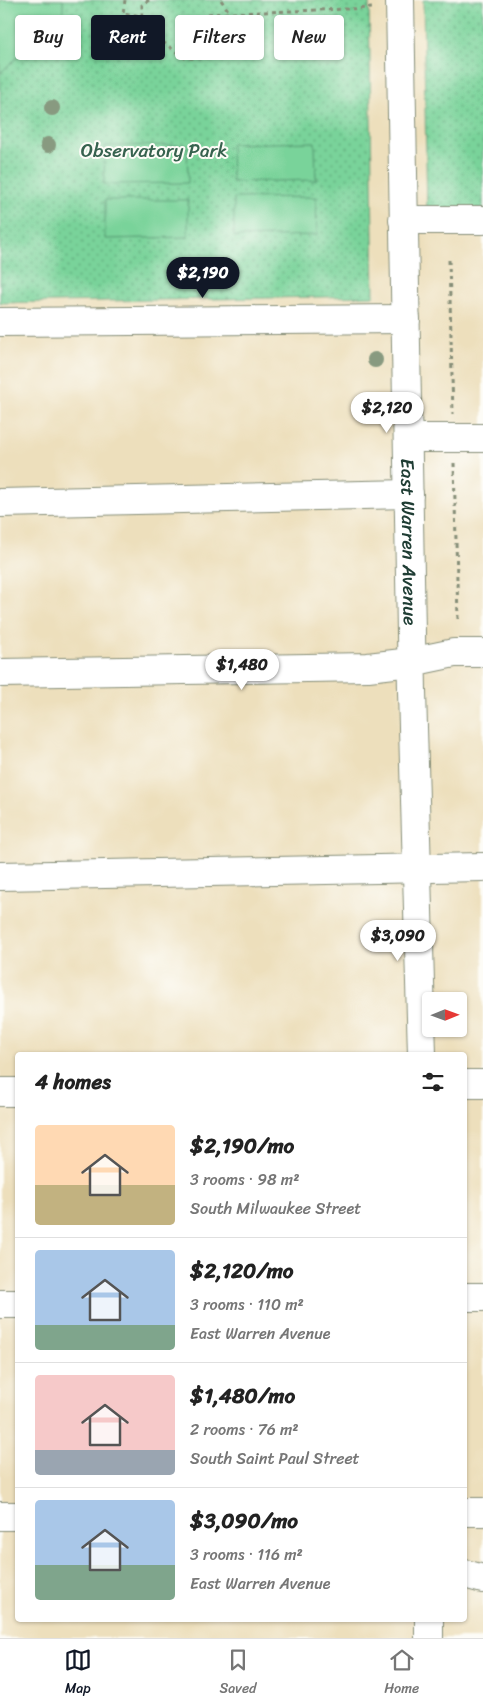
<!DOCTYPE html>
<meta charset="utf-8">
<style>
body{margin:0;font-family:Sriracha,sans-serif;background:#f2f2f2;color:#222;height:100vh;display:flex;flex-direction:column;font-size:19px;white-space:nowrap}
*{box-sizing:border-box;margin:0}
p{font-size:16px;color:#767676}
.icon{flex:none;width:28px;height:28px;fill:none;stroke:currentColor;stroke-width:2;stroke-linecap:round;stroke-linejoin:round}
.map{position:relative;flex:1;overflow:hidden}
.details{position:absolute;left:15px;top:1052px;width:452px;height:570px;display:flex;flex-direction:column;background:#fff;border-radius:5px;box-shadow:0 1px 4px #0004}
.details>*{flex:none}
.guide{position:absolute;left:15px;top:15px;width:454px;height:45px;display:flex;gap:10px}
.needle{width:32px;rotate:89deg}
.controls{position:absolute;left:422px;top:992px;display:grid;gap:10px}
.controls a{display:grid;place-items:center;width:45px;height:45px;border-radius:5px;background:#fff;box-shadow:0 1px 4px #0004;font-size:25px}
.price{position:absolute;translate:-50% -42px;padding:0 11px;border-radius:18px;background:#fff;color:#222;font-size:16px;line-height:32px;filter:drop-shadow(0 1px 2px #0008)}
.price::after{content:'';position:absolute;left:50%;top:30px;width:15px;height:11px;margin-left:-8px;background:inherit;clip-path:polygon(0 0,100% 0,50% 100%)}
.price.on{background:#111827;color:#fff}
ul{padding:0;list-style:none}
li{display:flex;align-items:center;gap:15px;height:125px;padding:0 20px}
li+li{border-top:1px solid #e0e0e0}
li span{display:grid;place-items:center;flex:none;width:140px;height:100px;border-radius:5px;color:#555}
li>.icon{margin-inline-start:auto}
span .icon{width:60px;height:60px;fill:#fffc;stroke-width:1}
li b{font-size:21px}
h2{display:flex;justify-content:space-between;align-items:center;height:60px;padding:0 20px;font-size:21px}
.pill{padding:0 18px;border-radius:5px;background:#fff;box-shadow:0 1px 4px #0004;font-size:18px;line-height:45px}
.pill.on{background:#111827;color:#fff}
.tab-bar{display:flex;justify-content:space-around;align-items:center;height:70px;border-top:1px solid #e0e0e0;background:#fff;font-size:14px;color:#767676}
.tab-bar a{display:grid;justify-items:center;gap:2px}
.tab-bar .on{color:#111827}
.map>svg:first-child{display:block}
.grass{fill:url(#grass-dots);stroke:#4c8867}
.pitch{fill:#79d39a;stroke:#4c8867}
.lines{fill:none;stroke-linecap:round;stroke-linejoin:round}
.minor-casing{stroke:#868e78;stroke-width:30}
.path{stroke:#868e78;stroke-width:3;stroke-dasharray:4 4;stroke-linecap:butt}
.minor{stroke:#fff;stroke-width:28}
.tree{fill:#889a80}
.labels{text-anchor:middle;stroke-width:4;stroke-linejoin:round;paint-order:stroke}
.park-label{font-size:19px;fill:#36624e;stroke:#fdfcf7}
.street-label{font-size:19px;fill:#1f3d34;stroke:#fdfcf7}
</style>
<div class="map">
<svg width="483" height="1638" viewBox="0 0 483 1638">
<defs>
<pattern id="grass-dots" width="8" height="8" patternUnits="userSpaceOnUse" patternTransform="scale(1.25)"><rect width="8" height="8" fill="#79d39a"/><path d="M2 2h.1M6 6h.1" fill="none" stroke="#63ac7e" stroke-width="1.8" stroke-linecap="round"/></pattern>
</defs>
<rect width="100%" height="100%" fill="#fdfcf7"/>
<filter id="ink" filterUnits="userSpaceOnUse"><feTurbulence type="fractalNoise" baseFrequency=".02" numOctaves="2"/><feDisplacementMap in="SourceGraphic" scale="10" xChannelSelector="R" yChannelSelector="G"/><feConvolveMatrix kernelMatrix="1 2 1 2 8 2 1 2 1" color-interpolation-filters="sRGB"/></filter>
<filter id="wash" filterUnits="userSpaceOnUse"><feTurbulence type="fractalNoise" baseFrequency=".0096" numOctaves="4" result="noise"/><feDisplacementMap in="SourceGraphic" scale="20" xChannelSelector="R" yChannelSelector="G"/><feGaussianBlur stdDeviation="1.12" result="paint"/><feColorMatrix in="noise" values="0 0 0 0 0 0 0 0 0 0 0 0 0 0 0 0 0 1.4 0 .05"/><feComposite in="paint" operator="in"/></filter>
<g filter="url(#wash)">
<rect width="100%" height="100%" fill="#eddfbc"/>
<path class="grass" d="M0 0H369L374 296 0 303Z
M423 0H483V214L427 215Z"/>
<path class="pitch" d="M0 0H63V16L0 73Z
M315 142 316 180 232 182 231 144Z
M187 145 188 183 104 184 105 146Z
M316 197 317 235 234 237V198Z
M105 200H188V237L105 239Z"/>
</g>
<g filter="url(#ink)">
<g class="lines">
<defs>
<g id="minor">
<path id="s1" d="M400 0 412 691 422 1055"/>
<path d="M403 220H483"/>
<path d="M0 322 406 319"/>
<path d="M408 438H483"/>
<path d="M0 503 409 494"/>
<path d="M0 673 368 667 411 662 454 653H483"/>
<path d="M0 876 483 867"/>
<path d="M465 1084H483"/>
<path d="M0 1092H18"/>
<path d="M465 1297H483"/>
<path d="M0 1304H18"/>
<path d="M465 1512H483"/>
<path d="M0 1516H18"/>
<path d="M465 1574 483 1579"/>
<path d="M429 1620V1638"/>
</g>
</defs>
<use href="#minor" class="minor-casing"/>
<path class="path" d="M125 0 123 13 141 16
M149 0 142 5V27L185 58H207L230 13 221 0
M208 14 374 8
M449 260 453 414
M454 463 458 619"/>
<use href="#minor" class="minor"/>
</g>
<g class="tree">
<circle cx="102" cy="36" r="8"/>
<circle cx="142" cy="41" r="8"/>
<circle cx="52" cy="108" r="8"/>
<circle cx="48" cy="145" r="8"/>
<circle cx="375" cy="360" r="8"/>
</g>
</g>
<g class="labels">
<g class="park-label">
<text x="154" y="157">Observatory Park</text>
</g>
<g class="street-label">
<text dy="7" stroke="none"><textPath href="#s1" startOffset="542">East Warren Avenue</textPath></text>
</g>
</g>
</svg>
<div class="controls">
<a><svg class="needle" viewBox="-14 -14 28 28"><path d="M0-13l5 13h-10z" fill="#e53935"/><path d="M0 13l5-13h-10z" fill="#767676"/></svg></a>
</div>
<b class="price on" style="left:203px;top:299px">$2,190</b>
<b class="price" style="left:387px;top:434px">$2,120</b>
<b class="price" style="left:242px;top:691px">$1,480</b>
<b class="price" style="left:398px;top:962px">$3,090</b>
<div class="guide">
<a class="pill">Buy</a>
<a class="pill on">Rent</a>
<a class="pill">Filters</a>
<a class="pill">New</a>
</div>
<section class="details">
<h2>4 homes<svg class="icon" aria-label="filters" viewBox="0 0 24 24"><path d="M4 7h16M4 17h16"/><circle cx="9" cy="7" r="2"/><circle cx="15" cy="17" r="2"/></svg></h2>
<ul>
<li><span style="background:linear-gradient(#ffd9b3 60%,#c2b280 0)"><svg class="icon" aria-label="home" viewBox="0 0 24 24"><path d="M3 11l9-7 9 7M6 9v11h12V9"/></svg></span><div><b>$2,190/mo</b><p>3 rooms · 98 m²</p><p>South Milwaukee Street</p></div></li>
<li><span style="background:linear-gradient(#a9c7e8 75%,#7fa58c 0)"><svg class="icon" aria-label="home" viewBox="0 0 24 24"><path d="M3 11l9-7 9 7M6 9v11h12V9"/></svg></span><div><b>$2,120/mo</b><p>3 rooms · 110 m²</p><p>East Warren Avenue</p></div></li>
<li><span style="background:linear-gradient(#f6c9c9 75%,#9aa5b1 0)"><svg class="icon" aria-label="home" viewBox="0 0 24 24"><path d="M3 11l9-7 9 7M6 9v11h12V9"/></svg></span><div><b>$1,480/mo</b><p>2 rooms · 76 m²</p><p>South Saint Paul Street</p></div></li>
<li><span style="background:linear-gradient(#a9c7e8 65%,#7fa58c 0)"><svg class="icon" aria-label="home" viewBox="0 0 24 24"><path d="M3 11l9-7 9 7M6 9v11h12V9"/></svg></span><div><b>$3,090/mo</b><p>3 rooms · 116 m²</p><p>East Warren Avenue</p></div></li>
</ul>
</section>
</div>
<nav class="tab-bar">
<a class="on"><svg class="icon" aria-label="map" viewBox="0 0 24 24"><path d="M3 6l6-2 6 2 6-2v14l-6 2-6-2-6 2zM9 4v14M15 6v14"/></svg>Map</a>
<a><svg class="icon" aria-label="saved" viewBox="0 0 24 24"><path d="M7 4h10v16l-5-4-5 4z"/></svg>Saved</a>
<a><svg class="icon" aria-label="home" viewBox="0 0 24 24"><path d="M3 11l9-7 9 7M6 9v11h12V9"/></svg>Home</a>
</nav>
